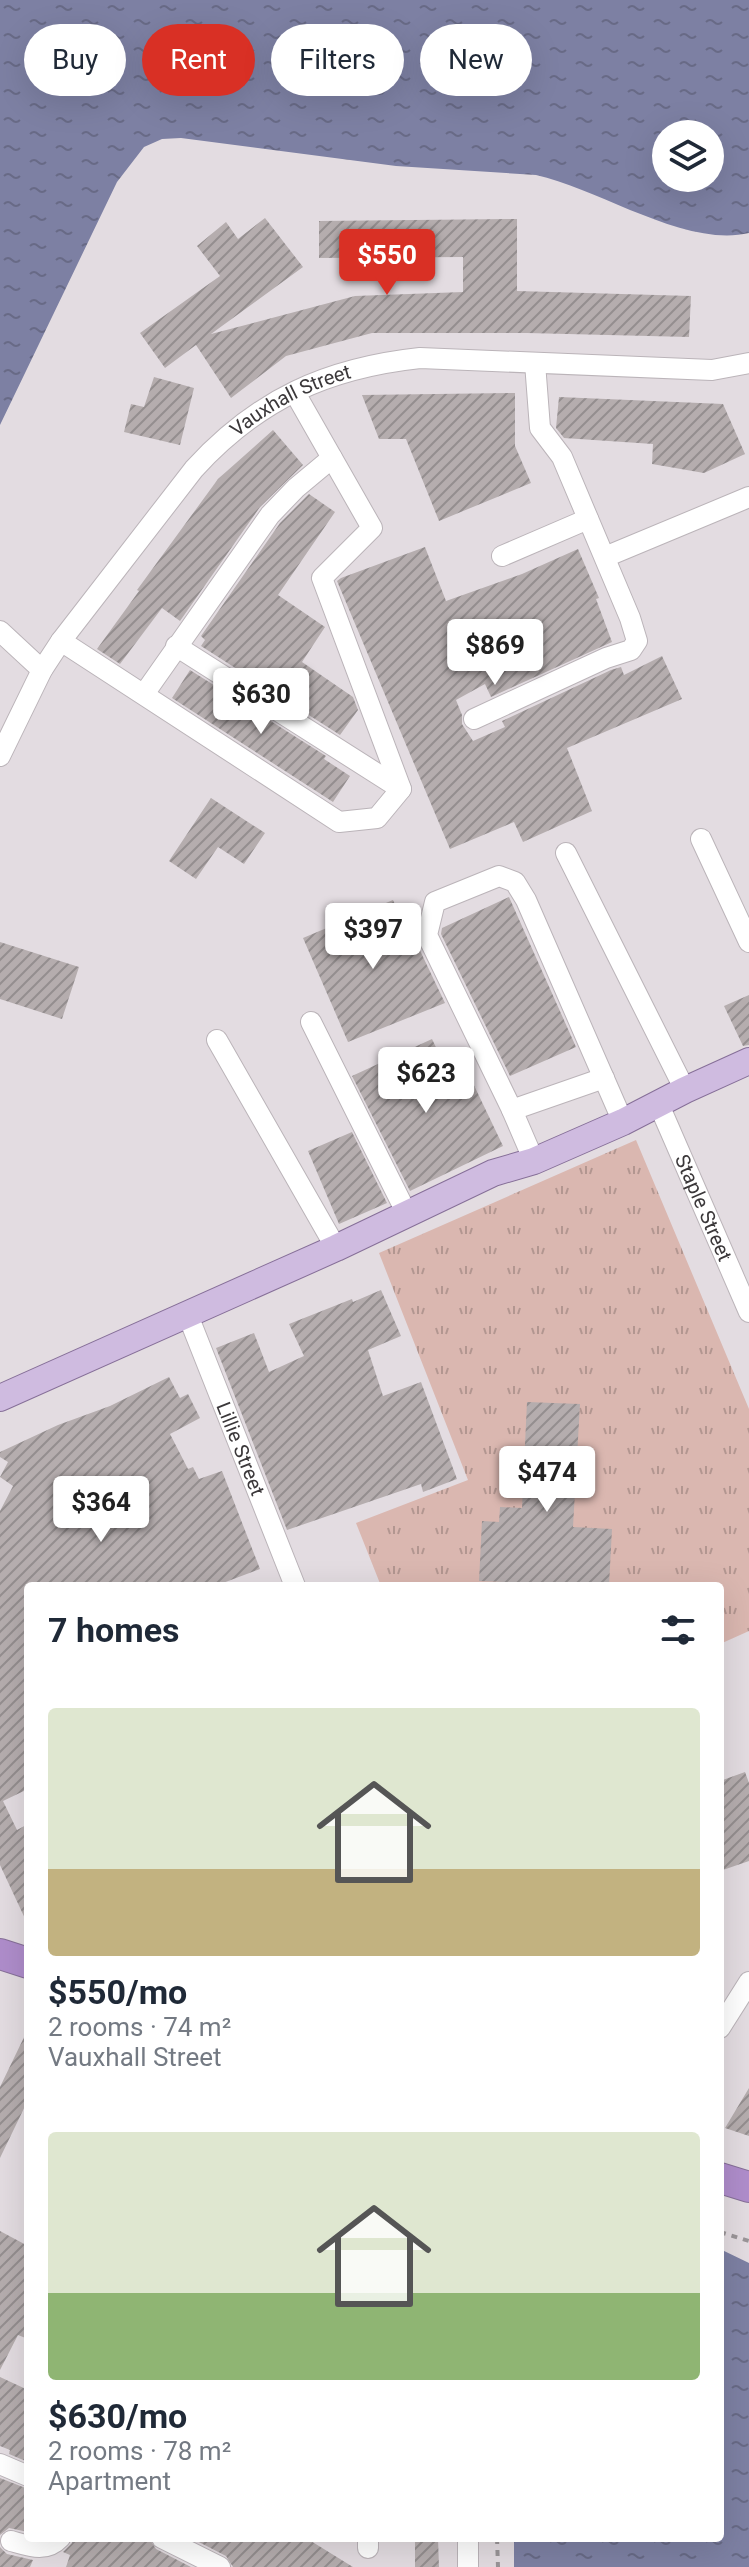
<!DOCTYPE html>
<meta charset="utf-8">
<style>
body{margin:0;font-family:Roboto,sans-serif;background:#f2f2f3;color:#1f2937;height:100vh;display:flex;flex-direction:column;font-size:30px;white-space:nowrap}
*{box-sizing:border-box;margin:0}
p{font-size:26px;color:#747a83}
.icon{flex:none;width:44px;height:44px;fill:none;stroke:currentColor;stroke-width:2;stroke-linecap:round;stroke-linejoin:round}
.map{position:relative;flex:1;overflow:hidden}
.sheet{position:absolute;left:24px;top:1582px;width:700px;height:960px;display:flex;flex-direction:column;background:#fff;border-radius:8px;box-shadow:0 8px 32px #0002}
.sheet>*{flex:none}
.guide{position:absolute;left:24px;top:24px;width:702px;height:72px;display:flex;gap:16px}
.fabs{position:absolute;left:652px;top:120px;display:grid;gap:16px}
.fabs a{display:grid;place-items:center;width:72px;height:72px;border-radius:50%;background:#fff;box-shadow:0 8px 32px #0002;font-size:40px}
.price{position:absolute;translate:-50% -68px;padding:0 18px;border-radius:8px;background:#fff;color:#222;font-size:26px;line-height:52px;filter:drop-shadow(0 2px 4px #0008)}
.price::after{content:'';position:absolute;left:50%;top:48px;width:24px;height:18px;margin-left:-12px;background:inherit;clip-path:polygon(0 0,100% 0,50% 100%)}
.price.on{background:#d93025;color:#fff}
ul{padding:0;list-style:none}
li{display:grid;align-content:center;gap:16px;height:424px;padding:0 24px}
li span{display:grid;place-items:center;height:248px;border-radius:8px;color:#555}
li>.icon{margin-inline-start:auto}
span .icon{width:144px;height:144px;fill:#fffc;stroke-width:1}
li b{font-size:34px}
h2{display:flex;justify-content:space-between;align-items:center;height:96px;padding:0 24px;font-size:34px}
.pill{padding:0 28px;border-radius:36px;background:#fff;box-shadow:0 8px 32px #0002;font-size:28px;line-height:72px}
.pill.on{background:#d93025;color:#fff}
.map>svg:first-child{display:block}
.grass{fill:url(#grass-tufts)}
.water{fill:url(#water-ripples);fill-rule:evenodd}
.building{fill:url(#building-hatch)}
.lines{fill:none;stroke-linecap:round;stroke-linejoin:round}
.minor-casing{stroke:#bbb4b9;stroke-width:22}
.major-casing{stroke:#866f98;stroke-width:28}
.highway-casing{stroke:#866f98;stroke-width:32}
.path{stroke:#9a9598;stroke-width:4;stroke-dasharray:6 6;stroke-linecap:butt}
.minor{stroke:#fff;stroke-width:20}
.major{stroke:#cfbbe0;stroke-width:26}
.highway{stroke:#af8dcb;stroke-width:30}
.labels{text-anchor:middle;stroke-width:6;stroke-linejoin:round;paint-order:stroke}
.street-label{font-size:20px;fill:#3b383a;stroke:#e3dce1}
</style>
<div class="map">
<svg width="749" height="2567" viewBox="0 0 749 2567">
<defs>
<pattern id="grass-tufts" width="24" height="20" patternUnits="userSpaceOnUse" patternTransform="scale(2)"><rect width="24" height="20" fill="#dab7b0"/><path d="M3 7l-1-3M5 7V3M7 7l1-3M15 17l-1-3M17 17v-4M19 17l1-3" fill="none" stroke="#b29690"/></pattern>
<pattern id="water-ripples" width="26" height="14" patternUnits="userSpaceOnUse" patternTransform="scale(2)"><rect width="26" height="14" fill="#7d80a3"/><path d="M2 4q2-2 4 0t4 0M15 11q2-2 4 0t4 0" fill="none" stroke="#686a86"/></pattern>
<pattern id="building-hatch" width="6" height="6" patternUnits="userSpaceOnUse" patternTransform="scale(2)"><rect width="6" height="6" fill="#b5adae"/><path d="M-1 1l2-2M0 6l6-6M5 7l2-2" fill="none" stroke="#948e8f"/></pattern>
</defs>
<rect width="100%" height="100%" fill="#e3dce1"/>
<path class="grass" d="M636 1140 749 1409V1631L720 1644V1586H381L356 1523 468 1480 379 1253Z"/>
<path class="water" d="M0 0H749V233C685 248 600 189 536 175L396 166 181 138 162 139 144 147 117 182 0 425ZM666 134H710V178H666Z
M720 2249 749 2263V2567H514V2538H720Z"/>
<path class="building" d="M265 218 303 267 211 334 355 296 463 292V257L319 258V221L517 219V291L691 296 689 337 527 333H372L286 356 231 398 196 345 165 368 140 333 220 276 197 246 226 222 238 239Z
M154 377 194 388 180 445 124 432 131 404 144 407Z
M515 393V446L531 483 439 521 406 439H379L362 395Z
M559 397 723 404 745 454 704 473 652 464 653 444 564 438 556 428Z
M273 430 303 465 260 507 180 621 162 608 120 664 97 649 139 591 137 590 218 479Z
M309 494 335 512 278 595 325 627 302 662 353 697 358 710 340 735 201 646 205 640 201 636 280 523Z
M425 547 446 601 522 574 578 549 599 598 596 599 612 642 491 697 485 684 456 700 462 715V724L473 741 505 727 502 721 611 670 621 667 624 675 662 656 682 699 567 748 592 811 523 842 514 822 450 849 337 581 341 578Z
M190 670 326 756 324 759 350 776 333 802 172 698Z
M211 798 265 833 244 864 218 847 196 879 169 861Z
M509 897 576 1047 510 1076 441 934 442 928Z
M393 900 411 942 415 940 445 1003 348 1042 303 938Z
M0 942 79 967 62 1019 0 999Z
M749 995V1045L743 1046 724 1006Z
M432 1039 454 1085 470 1077 503 1146 410 1191 352 1076Z
M352 1132 387 1203 339 1224 308 1151Z
M381 1290 401 1336 368 1350 383 1396 421 1382 457 1479 423 1492 421 1484 287 1530 216 1348 254 1333 269 1372 304 1356 289 1324 352 1299 353 1302Z
M169 1377 180 1398 188 1394 200 1418 170 1434 188 1469 193 1467 199 1479 222 1471 260 1569 215 1586H28V1789L3 1801 17 1830 28 1824V1925L0 1865V1511L13 1486 0 1477 8 1462 0 1457V1452L58 1425 110 1406Z
M527 1402 580 1404 573 1527 612 1529 609 1586H527V1583L479 1581 482 1521 499 1522 500 1507 522 1508Z
M745 1772 749 1783V1861L720 1871V1781Z
M28 2029V2100L0 2158V2087Z
M749 2088V2136L725 2128Z
M0 2231 28 2246V2339L18 2335 0 2370Z
M0 2377 28 2390V2462L9 2454 10 2450 0 2446Z
M0 2478 28 2489V2532L9 2528 0 2535Z
M73 2538H149L156 2549 191 2567H66L70 2555 63 2552 72 2543Z
M191 2538H306L353 2567H233L226 2556Z
M415 2538H438L439 2567H415Z
M0 2547 7 2554 33 2560 30 2567H0Z"/>
<g class="lines">
<defs>
<g id="minor">
<path d="M295 393 372 528 322 578 401 789"/>
<path d="M502 556 588 519"/>
<path d="M605 557 749 497"/>
<path d="M0 631 42 670"/>
<path d="M61 641 339 822 377 818 401 789 176 646"/>
<path d="M144 694 270 515 296 488 332 458"/>
<path d="M474 719 606 658 631 650 637 641 630 618 562 457 540 428 535 363"/>
<path id="s1" d="M0 756 42 670 61 641 194 469C258 399 327 368 420 358L712 370 749 363"/>
<path d="M701 839 749 942"/>
<path d="M566 853 685 1090"/>
<path d="M311 1022 407 1214"/>
<path d="M217 1040 336 1248"/>
<path id="s2" d="M659 1105 749 1312"/>
<path d="M512 1110 604 1078"/>
<path d="M534 1161 512 1110 427 935 435 902 499 876 515 882 526 900 623 1122"/>
<path id="s3" d="M187 1313 295 1586"/>
<path d="M720 2028 749 1982"/>
<path d="M0 2464 28 2476"/>
<path d="M162 2538 220 2567"/>
<path d="M11 2541C29 2546 46 2553 60 2538"/>
<path d="M368 2548V2538"/>
<path d="M468 2567V2538"/>
</g>
<path id="major" d="M0 1398 336 1248 493 1173 534 1161 623 1122 685 1090 749 1061"/>
<path id="highway" d="M0 1954 28 1963
M720 2178 749 2187"/>
</defs>
<use href="#minor" class="minor-casing"/>
<use href="#major" class="major-casing"/>
<use href="#highway" class="highway-casing"/>
<path class="path" d="M720 2232 749 2241
M497 2538 498 2567"/>
<use href="#minor" class="minor"/>
<use href="#major" class="major"/>
<use href="#highway" class="highway"/>
</g>
<g class="labels">
<g class="street-label">
<text dy="7" stroke="none"><textPath href="#s1" startOffset="468">Vauxhall Street</textPath></text>
<text dy="7" stroke="none"><textPath href="#s2" startOffset="112">Staple Street</textPath></text>
<text dy="7" stroke="none"><textPath href="#s3" startOffset="146">Lillie Street</textPath></text>
</g>
</g>
</svg>
<div class="fabs">
<a><svg class="icon" aria-label="layers" viewBox="0 0 24 24"><path d="M12 4l9 5-9 5-9-5zM3 14l9 5 9-5"/></svg></a>
</div>
<b class="price on" style="left:387px;top:297px">$550</b>
<b class="price" style="left:495px;top:687px">$869</b>
<b class="price" style="left:261px;top:736px">$630</b>
<b class="price" style="left:373px;top:971px">$397</b>
<b class="price" style="left:426px;top:1115px">$623</b>
<b class="price" style="left:547px;top:1514px">$474</b>
<b class="price" style="left:101px;top:1544px">$364</b>
<div class="guide">
<a class="pill">Buy</a>
<a class="pill on">Rent</a>
<a class="pill">Filters</a>
<a class="pill">New</a>
</div>
<section class="sheet">
<h2>7 homes<svg class="icon" aria-label="filters" viewBox="0 0 24 24"><path d="M4 7h16M4 17h16"/><circle cx="9" cy="7" r="2"/><circle cx="15" cy="17" r="2"/></svg></h2>
<ul>
<li><span style="background:linear-gradient(#dfe7d0 65%,#c2b280 0)"><svg class="icon" aria-label="home" viewBox="0 0 24 24"><path d="M3 11l9-7 9 7M6 9v11h12V9"/></svg></span><div><b>$550/mo</b><p>2 rooms · 74 m²</p><p>Vauxhall Street</p></div></li>
<li><span style="background:linear-gradient(#dfe7d0 65%,#8fb573 0)"><svg class="icon" aria-label="home" viewBox="0 0 24 24"><path d="M3 11l9-7 9 7M6 9v11h12V9"/></svg></span><div><b>$630/mo</b><p>2 rooms · 78 m²</p><p>Apartment</p></div></li>
</ul>
</section>
</div>
